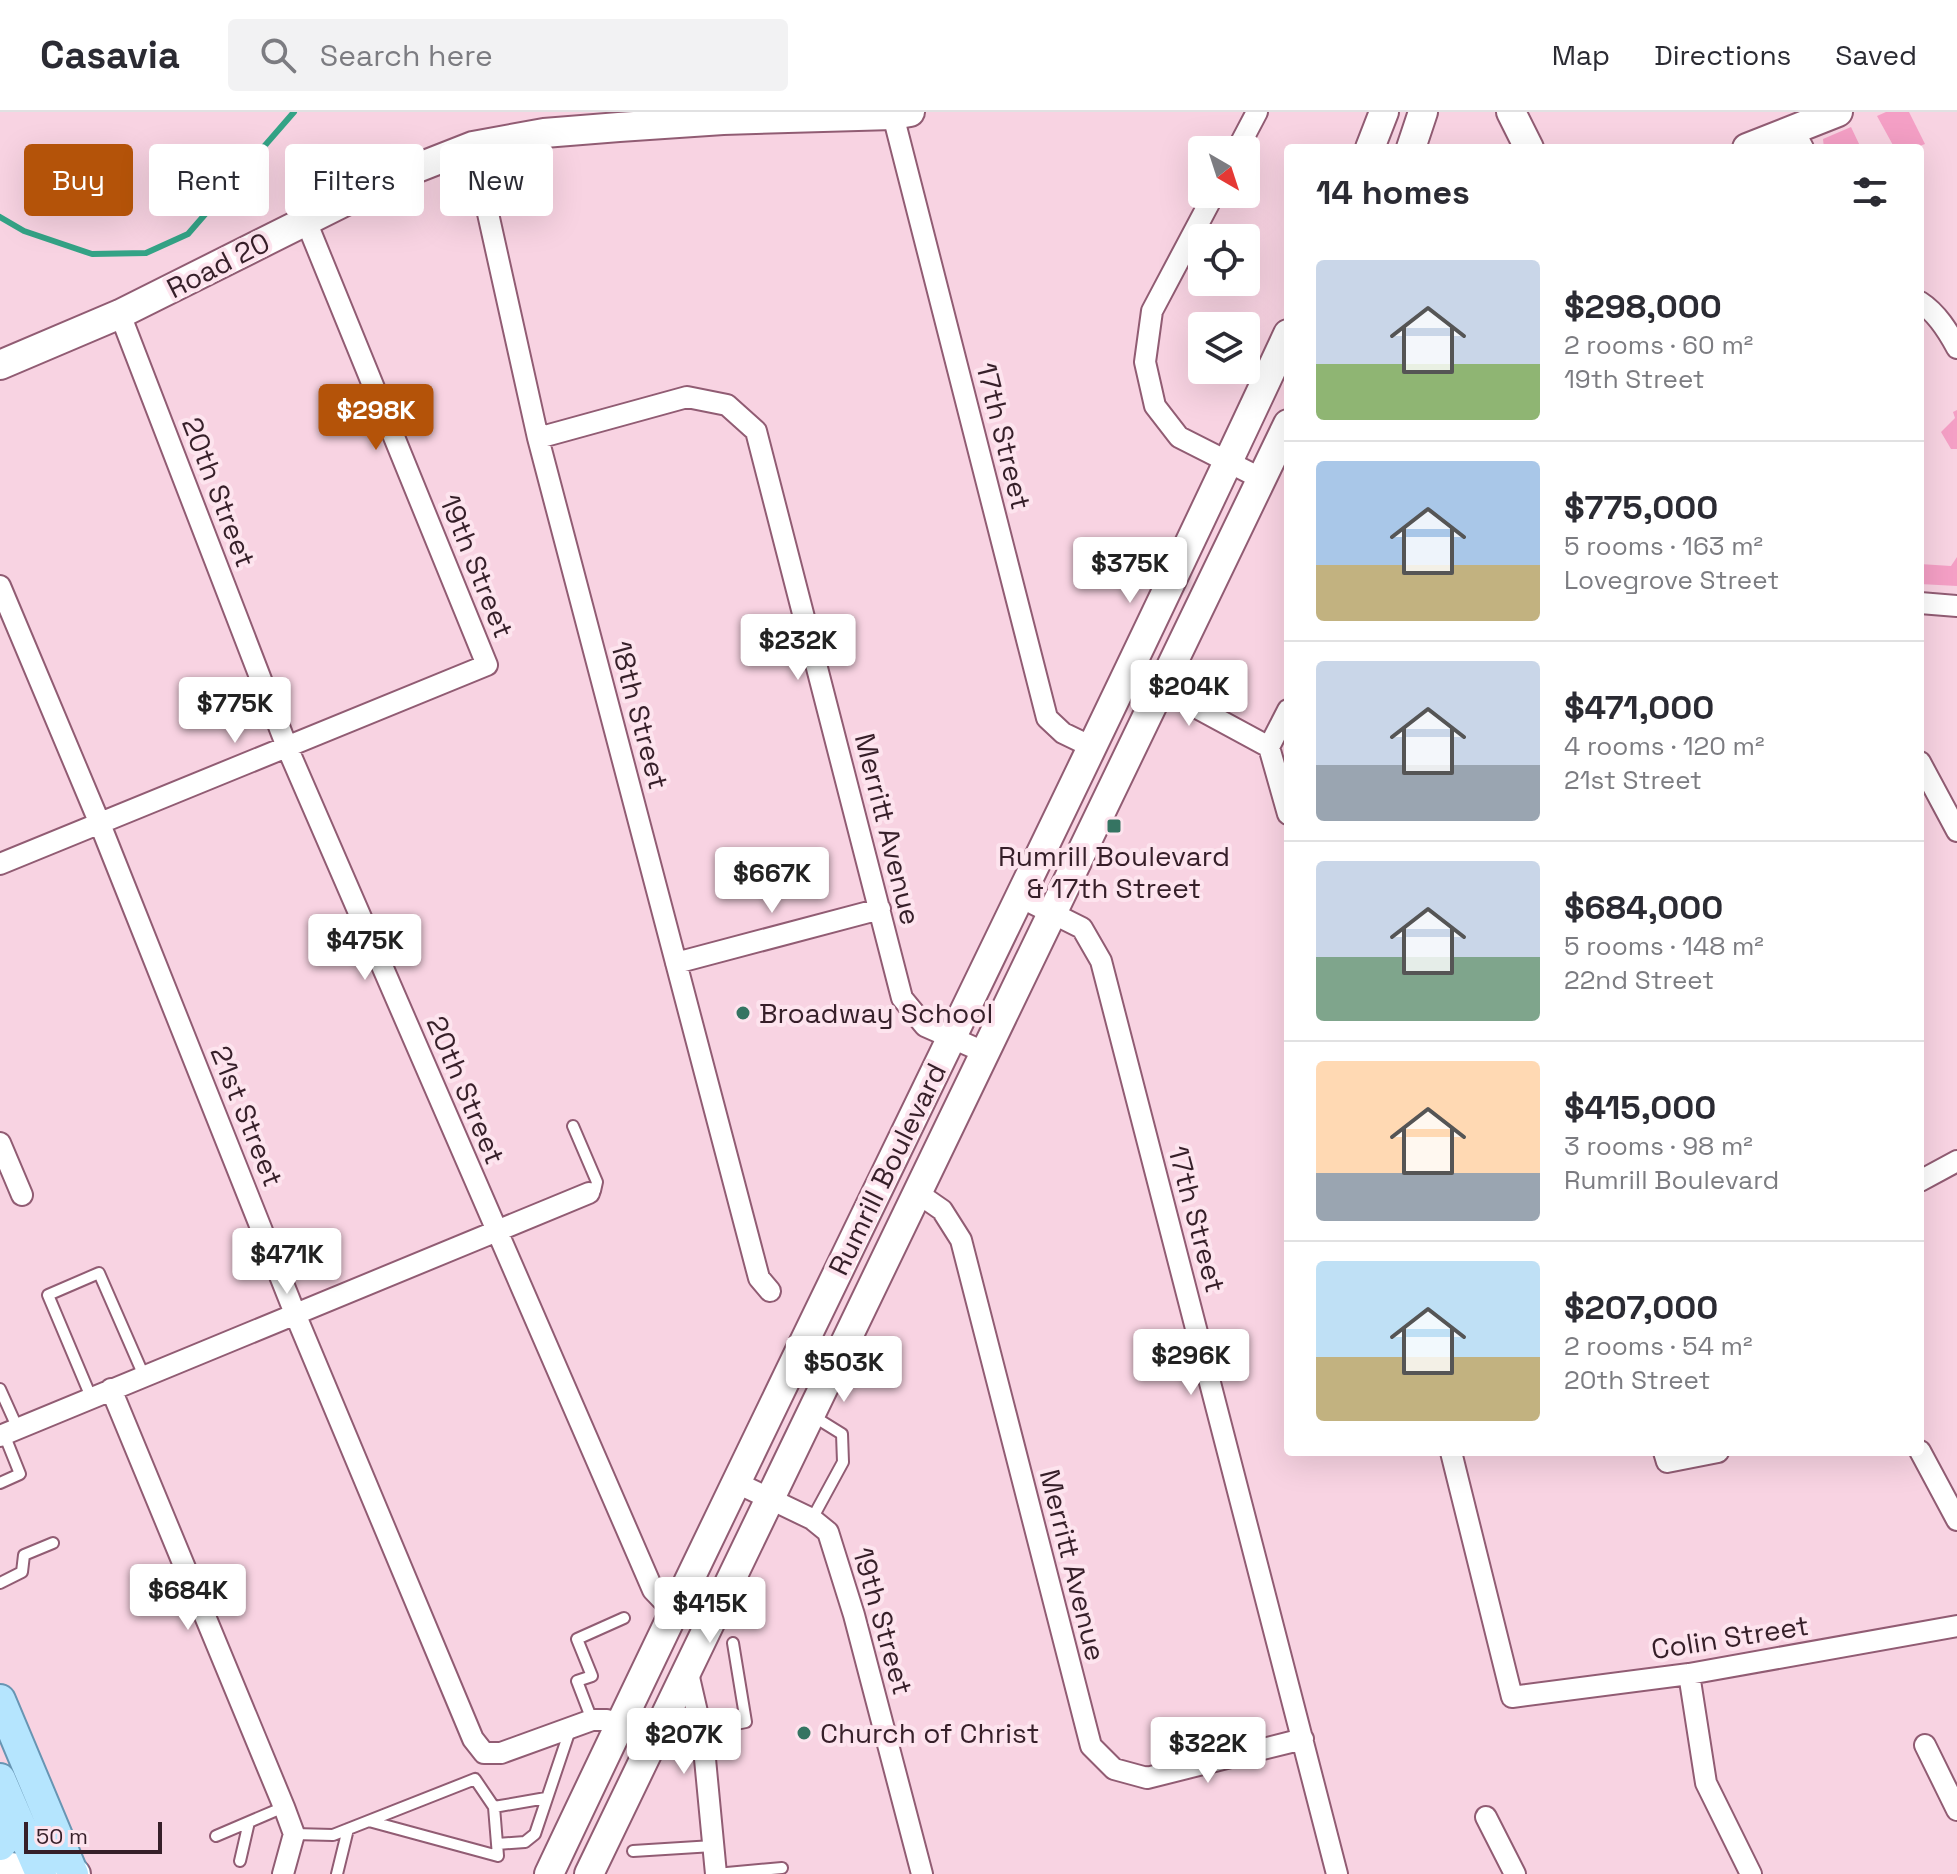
<!DOCTYPE html>
<meta charset="utf-8">
<style>
body{margin:0;font-family:"Space Grotesk",sans-serif;background:#f2f2f3;color:#2b2b33;height:100vh;display:flex;flex-direction:column;font-size:30px;white-space:nowrap}
*{box-sizing:border-box;margin:0}
p{font-size:26px;color:#7c7c81}
.icon{flex:none;width:44px;height:44px;fill:none;stroke:currentColor;stroke-width:2;stroke-linecap:round;stroke-linejoin:round}
.map{position:relative;flex:1;overflow:hidden}
.drawer{position:absolute;left:1284px;top:32px;width:640px;height:1312px;display:flex;flex-direction:column;background:#fff;border-radius:8px;box-shadow:0 8px 32px #0002}
.drawer>*{flex:none}
.hud{position:absolute;left:24px;top:32px;width:760px;height:72px;display:flex;gap:16px}
.needle{width:52px;rotate:141deg}
.buttons{position:absolute;left:1188px;top:24px;display:grid;gap:16px}
.buttons a{display:grid;place-items:center;width:72px;height:72px;border-radius:8px;background:#fff;box-shadow:0 8px 32px #0002;font-size:40px}
.scale{position:absolute;left:24px;bottom:20px;width:138px;box-sizing:border-box;padding-left:8px;border:4px solid #361f29;border-top:0;font-size:22px;line-height:28px;white-space:nowrap;color:#361f29;-webkit-text-stroke:6px #fde4ee;paint-order:stroke}
.price{position:absolute;translate:-50% -68px;padding:0 18px;border-radius:8px;background:#fff;color:#222;font-size:26px;line-height:52px;filter:drop-shadow(0 2px 4px #0008)}
.price::after{content:'';position:absolute;left:50%;top:48px;width:24px;height:18px;margin-left:-12px;background:inherit;clip-path:polygon(0 0,100% 0,50% 100%)}
.price.selected{background:#b45309;color:#fff}
ul{padding:0;list-style:none}
li{display:flex;align-items:center;gap:24px;height:200px;padding:0 32px}
li+li{border-top:2px solid #e1e1e2}
li span{display:grid;place-items:center;flex:none;width:224px;height:160px;border-radius:8px;color:#555}
li>.icon{margin-inline-start:auto}
span .icon{width:96px;height:96px;fill:#fffc;stroke-width:1}
li b{font-size:34px}
h2{display:flex;justify-content:space-between;align-items:center;height:96px;padding:0 32px;font-size:34px}
.chip{padding:0 28px;border-radius:8px;background:#fff;box-shadow:0 8px 32px #0002;font-size:28px;line-height:72px}
.chip.selected{background:#b45309;color:#fff}
header{display:flex;align-items:center;gap:48px;box-sizing:border-box;height:112px;padding:0 40px;background:#fff;border-bottom:2px solid #e1e1e2}
header strong{font-size:38px}
nav{display:flex;gap:44px;margin-inline-start:auto;font-size:28px}
.search{width:560px;height:72px;background:#f2f2f3;display:flex;align-items:center;gap:20px;box-sizing:border-box;padding:0 28px;border-radius:8px;color:#7c7c81;font-size:30px}
.map>svg:first-child{display:block}
.green{fill:#f49fc5}
.lines{fill:none;stroke-linecap:round;stroke-linejoin:round}
.stream{stroke:#34a386;stroke-width:6}
.lane-casing{stroke:#915c73;stroke-width:14}
.street-casing{stroke:#915c73;stroke-width:24}
.secondary-casing{stroke:#915c73;stroke-width:32}
.primary-casing{stroke:#6895b3;stroke-width:34}
.lane{stroke:#fff;stroke-width:10}
.street{stroke:#fff;stroke-width:20}
.secondary{stroke:#fff;stroke-width:28}
.primary{stroke:#b5e5fe;stroke-width:30}
.poi-dot{fill:#357462;stroke:#fde4ee;stroke-width:3}
.labels{text-anchor:middle;stroke-width:8;stroke-linejoin:round;paint-order:stroke}
.street-label{font-size:28px;fill:#361f29;stroke:#fde4ee}
.poi-label{font-size:28px;fill:#361f29;stroke:#fde4ee;text-anchor:start}
</style>
<header>
<strong>Casavia</strong>
<div class="search"><svg class="icon" aria-label="search" viewBox="0 0 24 24"><circle cx="10" cy="10" r="6"/><path d="M15 15l6 6"/></svg>Search here</div>
<nav><a>Map</a><a>Directions</a><a>Saved</a></nav>
</header>
<div class="map">
<svg width="1957" height="1762" viewBox="0 0 1957 1762">
<rect width="100%" height="100%" fill="#f8d3e2"/>
<path class="green" d="M1886 0H1909L1925 32 1914 36 1894 35 1877 4Z
M1851 15 1860 34 1824 36 1823 27Z
M1957 298V337H1951L1941 320 1955 306 1953 300Z
M1957 445V474L1920 472V452L1951 454Z"/>
<g class="lines">
<path class="stream" d="M0 105 24 119 92 142 146 141 188 122 294 0"/>
<defs>
<path id="lane" d="M573 1014 597 1070 595 1079 589 1081
M0 1277 18 1317
M91 1285 48 1183 99 1161 144 1264
M0 1371 20 1362 4 1322
M812 1407 843 1350 842 1322 813 1304
M0 1471 22 1460 24 1443 53 1431
M592 1608 577 1569 592 1564 577 1527 624 1506
M701 1619 746 1610 733 1531
M494 1695 546 1686
M294 1722 333 1723 475 1667 494 1695 498 1744 369 1709
M216 1724 284 1695
M497 1732 525 1730 535 1722 570 1618
M633 1739 713 1734
M240 1749 249 1710
M337 1762 348 1717
M716 1762 782 1756"/>
<path id="street" d="M893 3 1047 606 1063 621 1092 635
M1793 17 1803 36
M473 34 538 326 759 1166 770 1179
M1237 38 1257 0
M1214 82 1152 199 1145 250 1155 294 1179 325 1262 367
M1920 190C1937 201 1948 219 1957 236
M120 202 287 635 653 1478 673 1499
M538 326 687 285 727 293 756 319 902 886 925 914 984 940
M0 474 100 712 296 1204 473 1627 484 1641H501L592 1608H607L620 1613
M1920 491 1957 494
M1126 561 1160 576 1269 635 1288 702
M1269 635 1288 598
M1920 650 1957 719
M0 752 487 553 306 109
M1020 785 1082 816 1101 849 1337 1762
M676 851 880 797
M0 1031 22 1083
M1920 1069 1957 1049
M919 1082 942 1098 961 1128 1091 1634 1114 1657 1147 1666 1303 1627
M111 1277 284 1695 294 1722 283 1762
M0 1324 589 1081
M1920 1339 1957 1408
M1451 1340 1512 1585 1689 1562 1957 1514
M1664 1340 1667 1350 1718 1340
M735 1370 812 1407 828 1420 854 1503 922 1762
M688 1561 703 1626 716 1762
M1689 1562 1706 1671 1751 1762
M1925 1633 1957 1698
M1486 1705 1515 1762"/>
<path id="secondary" d="M1511 0 1529 36
M1370 36 1384 0
M1411 36 1423 0
M1747 36 1838 0
M0 253 120 202 394 65 473 34 544 21 619 15 723 8 893 3 910 0
M0 1754 76 1762
M549 1762C792 1247 1047 738 1288 222
M589 1762 1288 312"/>
<path id="primary" d="M0 1588 73 1762
M0 1667 41 1762
M0 1733 6 1726 12 1695"/>
</defs>
<use href="#lane" class="lane-casing"/>
<use href="#street" class="street-casing"/>
<use href="#secondary" class="secondary-casing"/>
<use href="#primary" class="primary-casing"/>
<use href="#lane" class="lane"/>
<use href="#street" class="street"/>
<use href="#secondary" class="secondary"/>
<use href="#primary" class="primary"/>
</g>
<g class="poi-dot">
<rect x="1106" y="706" width="16" height="16" rx="4"/>
<circle cx="743" cy="901" r="8"/>
<circle cx="804" cy="1621" r="8"/>
</g>
<g class="labels">
<g class="street-label">
<text transform="translate(218 153) rotate(-27)" y="10">Road 20</text>
<text transform="translate(1004 324) rotate(76)" y="10">17th Street</text>
<text transform="translate(219 380) rotate(69)" y="10">20th Street</text>
<text transform="translate(477 454) rotate(68)" y="10">19th Street</text>
<text transform="translate(640 603) rotate(75)" y="10">18th Street</text>
<text transform="translate(888 717) rotate(76)" y="10">Merritt Avenue</text>
<text transform="translate(466 978) rotate(67)" y="10">20th Street</text>
<text transform="translate(247 1004) rotate(68)" y="10">21st Street</text>
<text transform="translate(887 1057) rotate(-64)" y="10">Rumrill Boulevard</text>
<text transform="translate(1197 1107) rotate(75)" y="10">17th Street</text>
<text transform="translate(1073 1453) rotate(76)" y="10">Merritt Avenue</text>
<text transform="translate(883 1509) rotate(74)" y="10">19th Street</text>
<text transform="translate(1730 1525) rotate(-9)" y="10">Colin Street</text>
</g>
<g class="poi-label">
<text x="1114" y="754" text-anchor="middle">Rumrill Boulevard<tspan x="1114" dy="32">&amp; 17th Street</tspan></text>
<text x="759" y="911">Broadway School</text>
<text x="820" y="1631">Church of Christ</text>
</g>
</g>
</svg>
<div class="buttons">
<a><svg class="needle" viewBox="-14 -14 28 28"><path d="M0-13l5 13h-10z" fill="#e53935"/><path d="M0 13l5-13h-10z" fill="#7c7c81"/></svg></a>
<a><svg class="icon" aria-label="locate" viewBox="0 0 24 24"><circle cx="12" cy="12" r="6"/><path d="M12 2v4M12 18v4M2 12h4M18 12h4"/></svg></a>
<a><svg class="icon" aria-label="layers" viewBox="0 0 24 24"><path d="M12 4l9 5-9 5-9-5zM3 14l9 5 9-5"/></svg></a>
</div>
<div class="scale">50 m</div>
<b class="price selected" style="left:376px;top:340px">$298K</b>
<b class="price" style="left:1130px;top:493px">$375K</b>
<b class="price" style="left:798px;top:570px">$232K</b>
<b class="price" style="left:1189px;top:616px">$204K</b>
<b class="price" style="left:235px;top:633px">$775K</b>
<b class="price" style="left:772px;top:803px">$667K</b>
<b class="price" style="left:365px;top:870px">$475K</b>
<b class="price" style="left:287px;top:1184px">$471K</b>
<b class="price" style="left:1191px;top:1285px">$296K</b>
<b class="price" style="left:844px;top:1292px">$503K</b>
<b class="price" style="left:188px;top:1520px">$684K</b>
<b class="price" style="left:710px;top:1533px">$415K</b>
<b class="price" style="left:684px;top:1664px">$207K</b>
<b class="price" style="left:1208px;top:1673px">$322K</b>
<div class="hud">
<a class="chip selected">Buy</a>
<a class="chip">Rent</a>
<a class="chip">Filters</a>
<a class="chip">New</a>
</div>
<section class="drawer">
<h2>14 homes<svg class="icon" aria-label="filters" viewBox="0 0 24 24"><path d="M4 7h16M4 17h16"/><circle cx="9" cy="7" r="2"/><circle cx="15" cy="17" r="2"/></svg></h2>
<ul>
<li><span style="background:linear-gradient(#c9d6e8 65%,#8fb573 0)"><svg class="icon" aria-label="home" viewBox="0 0 24 24"><path d="M3 11l9-7 9 7M6 9v11h12V9"/></svg></span><div><b>$298,000</b><p>2 rooms · 60 m²</p><p>19th Street</p></div></li>
<li><span style="background:linear-gradient(#a9c7e8 65%,#c2b280 0)"><svg class="icon" aria-label="home" viewBox="0 0 24 24"><path d="M3 11l9-7 9 7M6 9v11h12V9"/></svg></span><div><b>$775,000</b><p>5 rooms · 163 m²</p><p>Lovegrove Street</p></div></li>
<li><span style="background:linear-gradient(#c9d6e8 65%,#9aa5b1 0)"><svg class="icon" aria-label="home" viewBox="0 0 24 24"><path d="M3 11l9-7 9 7M6 9v11h12V9"/></svg></span><div><b>$471,000</b><p>4 rooms · 120 m²</p><p>21st Street</p></div></li>
<li><span style="background:linear-gradient(#c9d6e8 60%,#7fa58c 0)"><svg class="icon" aria-label="home" viewBox="0 0 24 24"><path d="M3 11l9-7 9 7M6 9v11h12V9"/></svg></span><div><b>$684,000</b><p>5 rooms · 148 m²</p><p>22nd Street</p></div></li>
<li><span style="background:linear-gradient(#ffd9b3 70%,#9aa5b1 0)"><svg class="icon" aria-label="home" viewBox="0 0 24 24"><path d="M3 11l9-7 9 7M6 9v11h12V9"/></svg></span><div><b>$415,000</b><p>3 rooms · 98 m²</p><p>Rumrill Boulevard</p></div></li>
<li><span style="background:linear-gradient(#bfe0f5 60%,#c2b280 0)"><svg class="icon" aria-label="home" viewBox="0 0 24 24"><path d="M3 11l9-7 9 7M6 9v11h12V9"/></svg></span><div><b>$207,000</b><p>2 rooms · 54 m²</p><p>20th Street</p></div></li>
</ul>
</section>
</div>
